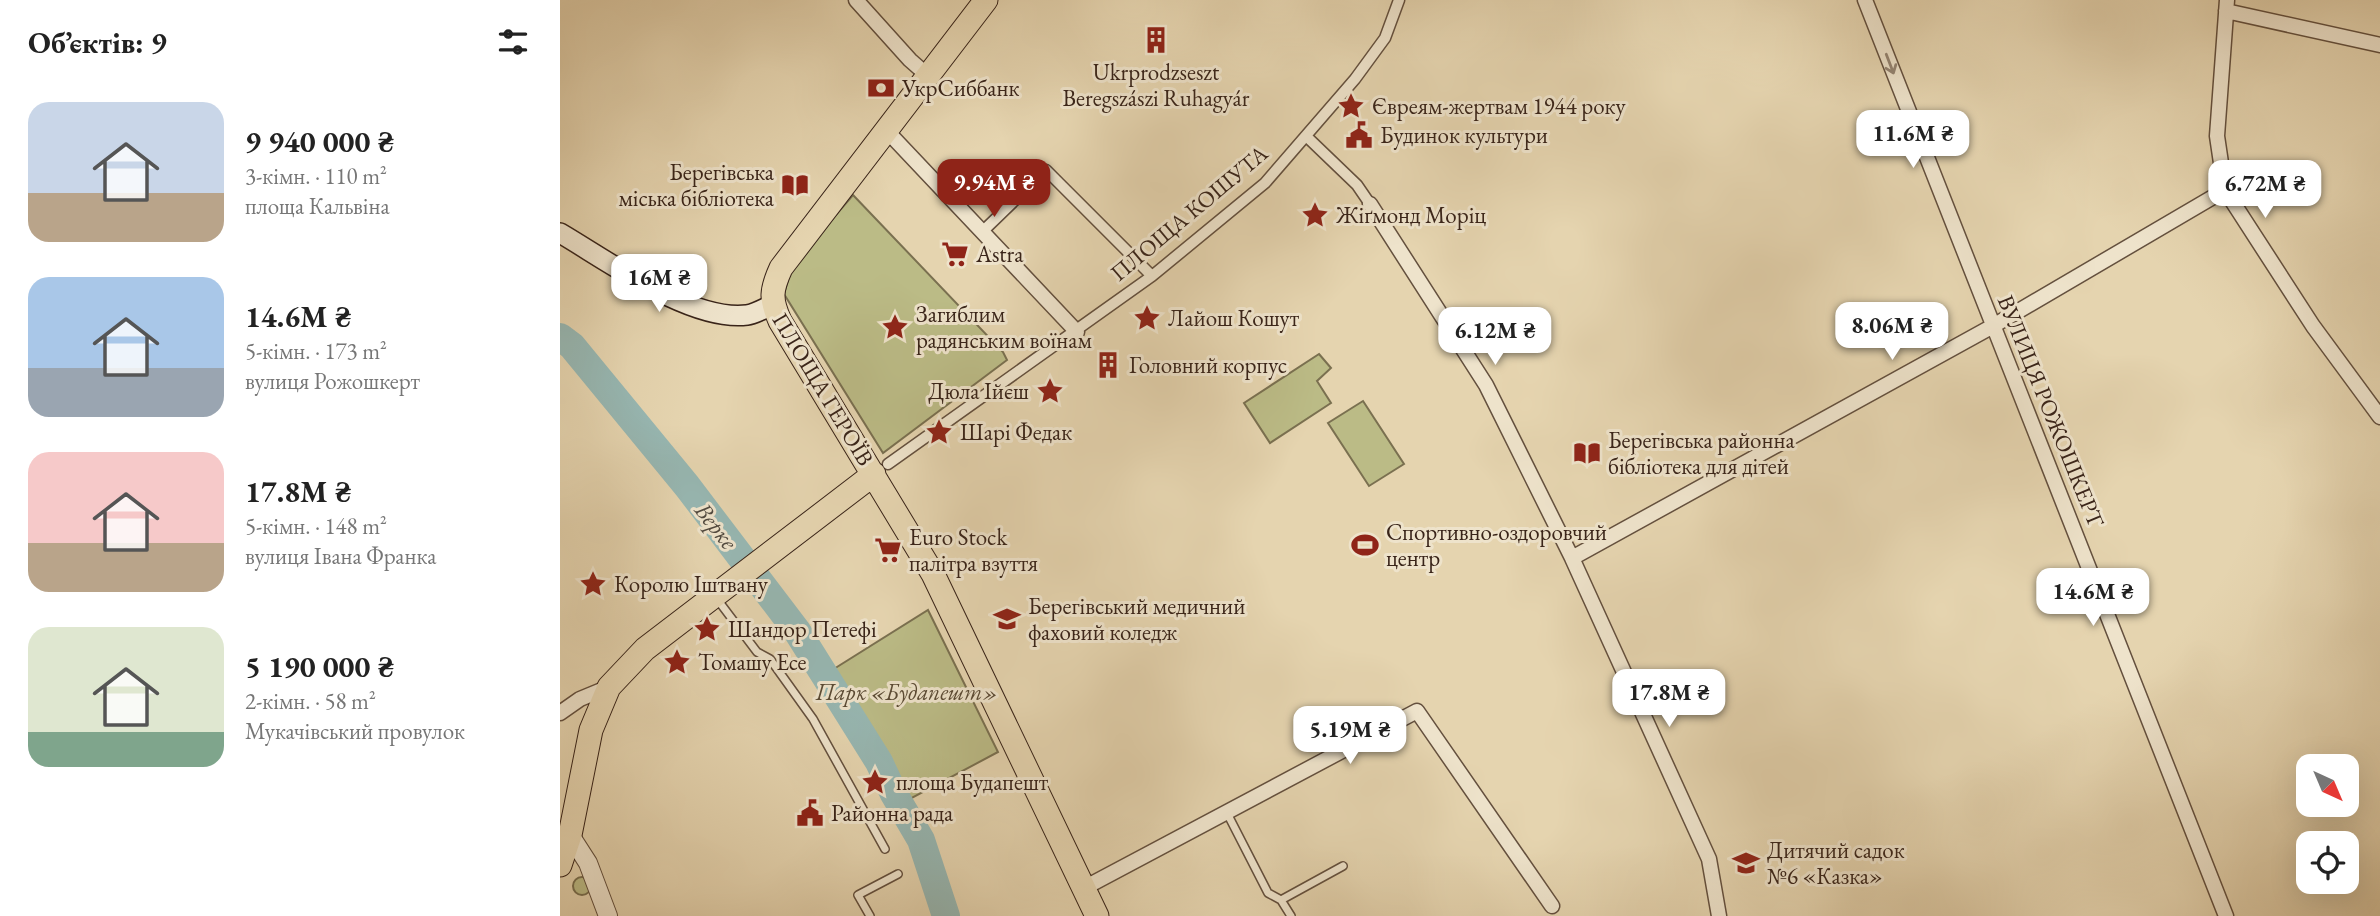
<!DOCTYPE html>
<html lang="uk">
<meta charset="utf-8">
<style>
body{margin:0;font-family:"EB Garamond",serif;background:#f2f2f2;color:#222;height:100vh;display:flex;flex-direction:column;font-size:26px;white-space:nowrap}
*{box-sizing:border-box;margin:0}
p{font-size:23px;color:#767676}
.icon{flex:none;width:38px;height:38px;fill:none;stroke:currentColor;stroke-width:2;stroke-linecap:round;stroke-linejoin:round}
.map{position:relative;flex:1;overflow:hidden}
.details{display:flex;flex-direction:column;background:#fff;width:560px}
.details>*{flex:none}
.needle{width:46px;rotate:136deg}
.buttons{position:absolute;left:1736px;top:754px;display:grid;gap:14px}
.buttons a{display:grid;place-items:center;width:63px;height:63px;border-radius:14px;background:#fff;box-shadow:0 7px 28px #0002;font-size:35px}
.price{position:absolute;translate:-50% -60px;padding:0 16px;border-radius:14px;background:#fff;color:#222;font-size:23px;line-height:46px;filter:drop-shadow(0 2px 4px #0008)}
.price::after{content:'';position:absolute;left:50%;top:42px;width:21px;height:16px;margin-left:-10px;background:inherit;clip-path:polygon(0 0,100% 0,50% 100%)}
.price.active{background:#8f2418;color:#fff}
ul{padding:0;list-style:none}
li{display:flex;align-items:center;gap:21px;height:175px;padding:0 28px}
li span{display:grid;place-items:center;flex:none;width:196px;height:140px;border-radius:21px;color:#555}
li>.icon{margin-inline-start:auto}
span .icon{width:84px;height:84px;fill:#fffc;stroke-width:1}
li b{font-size:30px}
h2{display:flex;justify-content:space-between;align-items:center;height:84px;padding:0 28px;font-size:30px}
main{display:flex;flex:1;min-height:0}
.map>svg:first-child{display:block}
.green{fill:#bbbb86;stroke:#7a7050;stroke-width:2}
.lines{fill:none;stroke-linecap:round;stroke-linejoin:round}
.river{stroke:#97b7b2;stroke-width:28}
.service-casing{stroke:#64503e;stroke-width:10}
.pedestrian-casing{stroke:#64503e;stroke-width:13}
.minor-casing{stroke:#64503e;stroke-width:17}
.tertiary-casing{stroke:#64503e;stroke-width:20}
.secondary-casing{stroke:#392419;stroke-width:22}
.trunk-casing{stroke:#392419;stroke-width:25}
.service{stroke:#eee3cb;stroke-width:7}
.pedestrian{stroke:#eee3cb;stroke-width:10}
.minor{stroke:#eee3cb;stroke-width:14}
.tertiary{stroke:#eee3cb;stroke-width:18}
.secondary{stroke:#eee3cb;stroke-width:19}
.trunk{stroke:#e5d4af;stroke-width:23}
.oneway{stroke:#948472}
.labels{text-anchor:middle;stroke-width:6;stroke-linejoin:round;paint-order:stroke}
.poi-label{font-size:23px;fill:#392419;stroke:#eee3cb;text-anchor:start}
.street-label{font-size:23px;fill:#392419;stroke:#eee3cb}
.park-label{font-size:23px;font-style:italic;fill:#5a4a34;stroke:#eee3cb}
.water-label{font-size:24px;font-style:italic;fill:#50493f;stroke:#eee3cb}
</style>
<main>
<section class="details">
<h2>Об’єктів: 9<svg class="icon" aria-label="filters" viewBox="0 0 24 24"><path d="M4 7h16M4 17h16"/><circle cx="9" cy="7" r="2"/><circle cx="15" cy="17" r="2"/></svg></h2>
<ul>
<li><span style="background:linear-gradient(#c9d6e8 65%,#b9a48a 0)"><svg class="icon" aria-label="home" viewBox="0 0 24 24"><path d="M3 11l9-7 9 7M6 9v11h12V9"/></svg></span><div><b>9 940 000 ₴</b><p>3-кімн. · 110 m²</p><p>площа Кальвіна</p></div></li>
<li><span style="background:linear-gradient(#a9c7e8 65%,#9aa5b1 0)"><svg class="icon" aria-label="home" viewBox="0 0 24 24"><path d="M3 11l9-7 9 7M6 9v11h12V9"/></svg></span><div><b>14.6M ₴</b><p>5-кімн. · 173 m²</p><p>вулиця Рожошкерт</p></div></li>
<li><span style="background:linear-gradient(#f6c9c9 65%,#b9a48a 0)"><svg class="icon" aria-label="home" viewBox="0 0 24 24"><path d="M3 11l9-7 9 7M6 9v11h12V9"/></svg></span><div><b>17.8M ₴</b><p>5-кімн. · 148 m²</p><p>вулиця Івана Франка</p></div></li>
<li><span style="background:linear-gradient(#dfe7d0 75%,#7fa58c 0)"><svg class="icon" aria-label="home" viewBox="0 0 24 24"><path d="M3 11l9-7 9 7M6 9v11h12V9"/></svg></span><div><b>5 190 000 ₴</b><p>2-кімн. · 58 m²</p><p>Мукачівський провулок</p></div></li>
</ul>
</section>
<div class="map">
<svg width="1820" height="916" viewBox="0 0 1820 916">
<rect width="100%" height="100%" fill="#e5d4af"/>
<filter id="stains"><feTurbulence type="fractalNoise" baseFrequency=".00286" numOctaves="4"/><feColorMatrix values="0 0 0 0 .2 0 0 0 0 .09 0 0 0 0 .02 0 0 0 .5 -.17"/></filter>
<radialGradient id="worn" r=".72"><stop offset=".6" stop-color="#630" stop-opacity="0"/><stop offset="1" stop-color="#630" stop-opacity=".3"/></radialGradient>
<path class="green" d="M293 195 443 352 447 360 323 453 224 294 232 266Z
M759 354 771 368 757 381 771 403 710 443 684 403Z
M803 401 844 464 809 486 768 423Z
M368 610 438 752 348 800 269 672Z
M13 886a9 9 0 1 1 18 0a9 9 0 1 1-18 0Z"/>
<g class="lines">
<path class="river" d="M0 337 12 346 127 486 237 631 319 762 334 794 361 840 386 916"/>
<defs>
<path id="service" d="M157 599 197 652 210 659 253 719 325 849
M667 813 708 893 721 900 731 916
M721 900 783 866
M310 916 298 895 338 874"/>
<path id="pedestrian" d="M746 136 797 185 810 204
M422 232 486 170 592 276
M328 464 592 276 705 183 795 79 825 38 839 0"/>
<path id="minor" d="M296 0 350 60 367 75
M1305 0 1666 916
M1667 0 1657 136 1665 190 1753 326 1820 417
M1666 11 1820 45
M326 130 517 332
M810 204 926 385 1012 558 1149 859 1159 916
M1012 558 1433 326 1665 190
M0 713 20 699 49 687
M524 888 857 711 992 906"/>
<path id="tertiary" d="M10 835 28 863 48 916"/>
<path id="secondary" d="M0 233C48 261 131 322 187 315 195 314 205 308 212 305"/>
<path id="trunk" d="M426 0 221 268C211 290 210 299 220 321L373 574 537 916
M0 865 10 835 31 730 49 687 85 649 314 474"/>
</defs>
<use href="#service" class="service-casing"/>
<use href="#pedestrian" class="pedestrian-casing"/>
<use href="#minor" class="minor-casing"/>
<use href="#tertiary" class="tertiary-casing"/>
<use href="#secondary" class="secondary-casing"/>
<use href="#trunk" class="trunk-casing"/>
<use href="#service" class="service"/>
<use href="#pedestrian" class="pedestrian"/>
<use href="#minor" class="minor"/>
<use href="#tertiary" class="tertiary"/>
<use href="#secondary" class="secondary"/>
<use href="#trunk" class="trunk"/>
</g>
<defs><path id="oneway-shaft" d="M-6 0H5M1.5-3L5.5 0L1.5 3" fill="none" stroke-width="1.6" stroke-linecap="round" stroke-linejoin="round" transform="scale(1.75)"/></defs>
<use class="oneway" href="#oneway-shaft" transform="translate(1330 64) rotate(69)"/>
<defs>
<symbol id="building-bare" viewBox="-9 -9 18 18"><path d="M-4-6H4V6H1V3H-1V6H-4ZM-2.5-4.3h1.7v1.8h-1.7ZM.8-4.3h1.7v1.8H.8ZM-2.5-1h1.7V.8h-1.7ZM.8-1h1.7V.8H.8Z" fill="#8f2418" stroke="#eee3cb" stroke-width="2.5" paint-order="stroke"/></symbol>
<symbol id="bank-bare" viewBox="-9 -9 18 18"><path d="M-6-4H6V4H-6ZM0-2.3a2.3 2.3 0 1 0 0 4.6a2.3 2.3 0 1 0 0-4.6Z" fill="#8f2418" stroke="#eee3cb" stroke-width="2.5" paint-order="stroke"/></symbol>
<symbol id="sight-bare" viewBox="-9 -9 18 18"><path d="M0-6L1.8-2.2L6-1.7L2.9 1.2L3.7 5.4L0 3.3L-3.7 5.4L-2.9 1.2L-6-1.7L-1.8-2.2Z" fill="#8f2418" stroke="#eee3cb" stroke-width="2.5" paint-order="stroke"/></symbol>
<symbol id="civic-bare" viewBox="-9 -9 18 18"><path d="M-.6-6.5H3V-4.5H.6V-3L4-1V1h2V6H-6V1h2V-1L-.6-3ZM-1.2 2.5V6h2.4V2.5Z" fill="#8f2418" stroke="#eee3cb" stroke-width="2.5" paint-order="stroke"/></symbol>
<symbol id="library-bare" viewBox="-9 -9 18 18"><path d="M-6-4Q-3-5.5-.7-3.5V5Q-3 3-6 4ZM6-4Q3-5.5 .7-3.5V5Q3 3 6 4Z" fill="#8f2418" stroke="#eee3cb" stroke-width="2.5" paint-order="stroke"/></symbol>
<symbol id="supermarket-bare" viewBox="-9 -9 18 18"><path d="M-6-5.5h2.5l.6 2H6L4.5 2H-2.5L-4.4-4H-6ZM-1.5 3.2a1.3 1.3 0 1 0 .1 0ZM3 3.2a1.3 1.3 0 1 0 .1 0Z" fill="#8f2418" stroke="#eee3cb" stroke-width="2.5" paint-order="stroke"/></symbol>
<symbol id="stadium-bare" viewBox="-9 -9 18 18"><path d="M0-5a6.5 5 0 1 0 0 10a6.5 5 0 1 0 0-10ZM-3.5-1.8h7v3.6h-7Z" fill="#8f2418" stroke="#eee3cb" stroke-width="2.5" paint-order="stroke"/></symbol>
<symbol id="university-bare" viewBox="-9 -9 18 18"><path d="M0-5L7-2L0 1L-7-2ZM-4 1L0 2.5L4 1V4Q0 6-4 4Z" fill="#8f2418" stroke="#eee3cb" stroke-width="2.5" paint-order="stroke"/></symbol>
<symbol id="school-bare" viewBox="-9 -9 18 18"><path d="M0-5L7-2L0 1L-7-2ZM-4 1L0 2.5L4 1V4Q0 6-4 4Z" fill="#8f2418" stroke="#eee3cb" stroke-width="2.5" paint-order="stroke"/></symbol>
</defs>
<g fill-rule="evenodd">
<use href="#building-bare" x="577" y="21" width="38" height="38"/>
<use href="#bank-bare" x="302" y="69" width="38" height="38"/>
<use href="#sight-bare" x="772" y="87" width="38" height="38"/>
<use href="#civic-bare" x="780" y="116" width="38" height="38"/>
<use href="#library-bare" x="216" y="166" width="38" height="38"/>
<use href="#sight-bare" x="736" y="196" width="38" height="38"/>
<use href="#supermarket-bare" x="376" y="235" width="38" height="38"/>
<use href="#sight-bare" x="568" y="299" width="38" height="38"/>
<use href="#sight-bare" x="316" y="308" width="38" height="38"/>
<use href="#building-bare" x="529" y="346" width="38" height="38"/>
<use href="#sight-bare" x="471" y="372" width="38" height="38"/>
<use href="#sight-bare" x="360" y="413" width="38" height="38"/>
<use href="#library-bare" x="1008" y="434" width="38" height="38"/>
<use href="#stadium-bare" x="786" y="526" width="38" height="38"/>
<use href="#supermarket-bare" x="309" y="531" width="38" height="38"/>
<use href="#sight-bare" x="14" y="565" width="38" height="38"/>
<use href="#university-bare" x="428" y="600" width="38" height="38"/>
<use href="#sight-bare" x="128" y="610" width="38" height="38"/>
<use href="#sight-bare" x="98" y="643" width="38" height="38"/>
<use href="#sight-bare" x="296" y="763" width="38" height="38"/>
<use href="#civic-bare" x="231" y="794" width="38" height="38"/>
<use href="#school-bare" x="1167" y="844" width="38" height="38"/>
</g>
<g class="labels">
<g class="poi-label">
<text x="596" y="80" text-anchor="middle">Ukrprodzseszt<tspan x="596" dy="26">Beregszászi Ruhagyár</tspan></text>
<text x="342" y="96">УкрСиббанк</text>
<text x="812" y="114">Євреям-жертвам 1944 року</text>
<text x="820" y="143">Будинок культури</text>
<text x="214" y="180" text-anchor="end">Берегівська<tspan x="214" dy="26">міська бібліотека</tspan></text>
<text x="776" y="223">Жіґмонд Моріц</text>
<text x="416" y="262">Astra</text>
<text x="356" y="322">Загиблим<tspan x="356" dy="26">радянським воїнам</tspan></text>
<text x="608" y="326">Лайош Кошут</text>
<text x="569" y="373">Головний корпус</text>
<text x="469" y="399" text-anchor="end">Дюла Ійєш</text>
<text x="400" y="440">Шарі Федак</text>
<text x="1048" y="448">Берегівська районна<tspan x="1048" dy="26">бібліотека для дітей</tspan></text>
<text x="826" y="540">Спортивно-оздоровчий<tspan x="826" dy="26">центр</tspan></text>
<text x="349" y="545">Euro Stock<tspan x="349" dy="26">палітра взуття</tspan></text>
<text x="54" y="592">Королю Іштвану</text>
<text x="468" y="614">Берегівський медичний<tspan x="468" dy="26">фаховий коледж</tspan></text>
<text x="168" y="637">Шандор Петефі</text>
<text x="138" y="670">Томашу Есе</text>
<text x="336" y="790">площа Будапешт</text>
<text x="271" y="821">Районна рада</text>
<text x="1207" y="858">Дитячий садок<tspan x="1207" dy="26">№6 «Казка»</tspan></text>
</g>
<g class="street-label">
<text transform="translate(629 213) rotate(-40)" y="8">ПЛОЩА КОШУТА</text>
<text transform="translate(263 389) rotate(59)" y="8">ПЛОЩА ГЕРОЇВ</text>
<text transform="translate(1491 411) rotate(68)" y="8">ВУЛИЦЯ РОЖОШКЕРТ</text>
</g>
<g class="park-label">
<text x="347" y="700">Парк «Будапешт»</text>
</g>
<g class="water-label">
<text transform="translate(156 526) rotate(52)" y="8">Верке</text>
</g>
</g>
<rect width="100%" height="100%" filter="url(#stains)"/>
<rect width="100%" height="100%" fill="url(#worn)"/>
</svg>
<div class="buttons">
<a><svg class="needle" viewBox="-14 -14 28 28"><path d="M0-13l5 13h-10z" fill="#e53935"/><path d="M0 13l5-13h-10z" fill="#767676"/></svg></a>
<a><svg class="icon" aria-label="locate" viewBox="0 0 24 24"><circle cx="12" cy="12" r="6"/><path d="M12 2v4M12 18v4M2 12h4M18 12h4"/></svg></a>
</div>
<b class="price" style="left:1353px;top:170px">11.6M ₴</b>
<b class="price active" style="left:434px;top:219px">9.94M ₴</b>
<b class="price" style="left:1705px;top:220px">6.72M ₴</b>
<b class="price" style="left:99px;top:314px">16M ₴</b>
<b class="price" style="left:1332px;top:362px">8.06M ₴</b>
<b class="price" style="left:935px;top:367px">6.12M ₴</b>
<b class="price" style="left:1533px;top:628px">14.6M ₴</b>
<b class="price" style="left:1109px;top:729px">17.8M ₴</b>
<b class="price" style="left:790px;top:766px">5.19M ₴</b>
</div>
</main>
